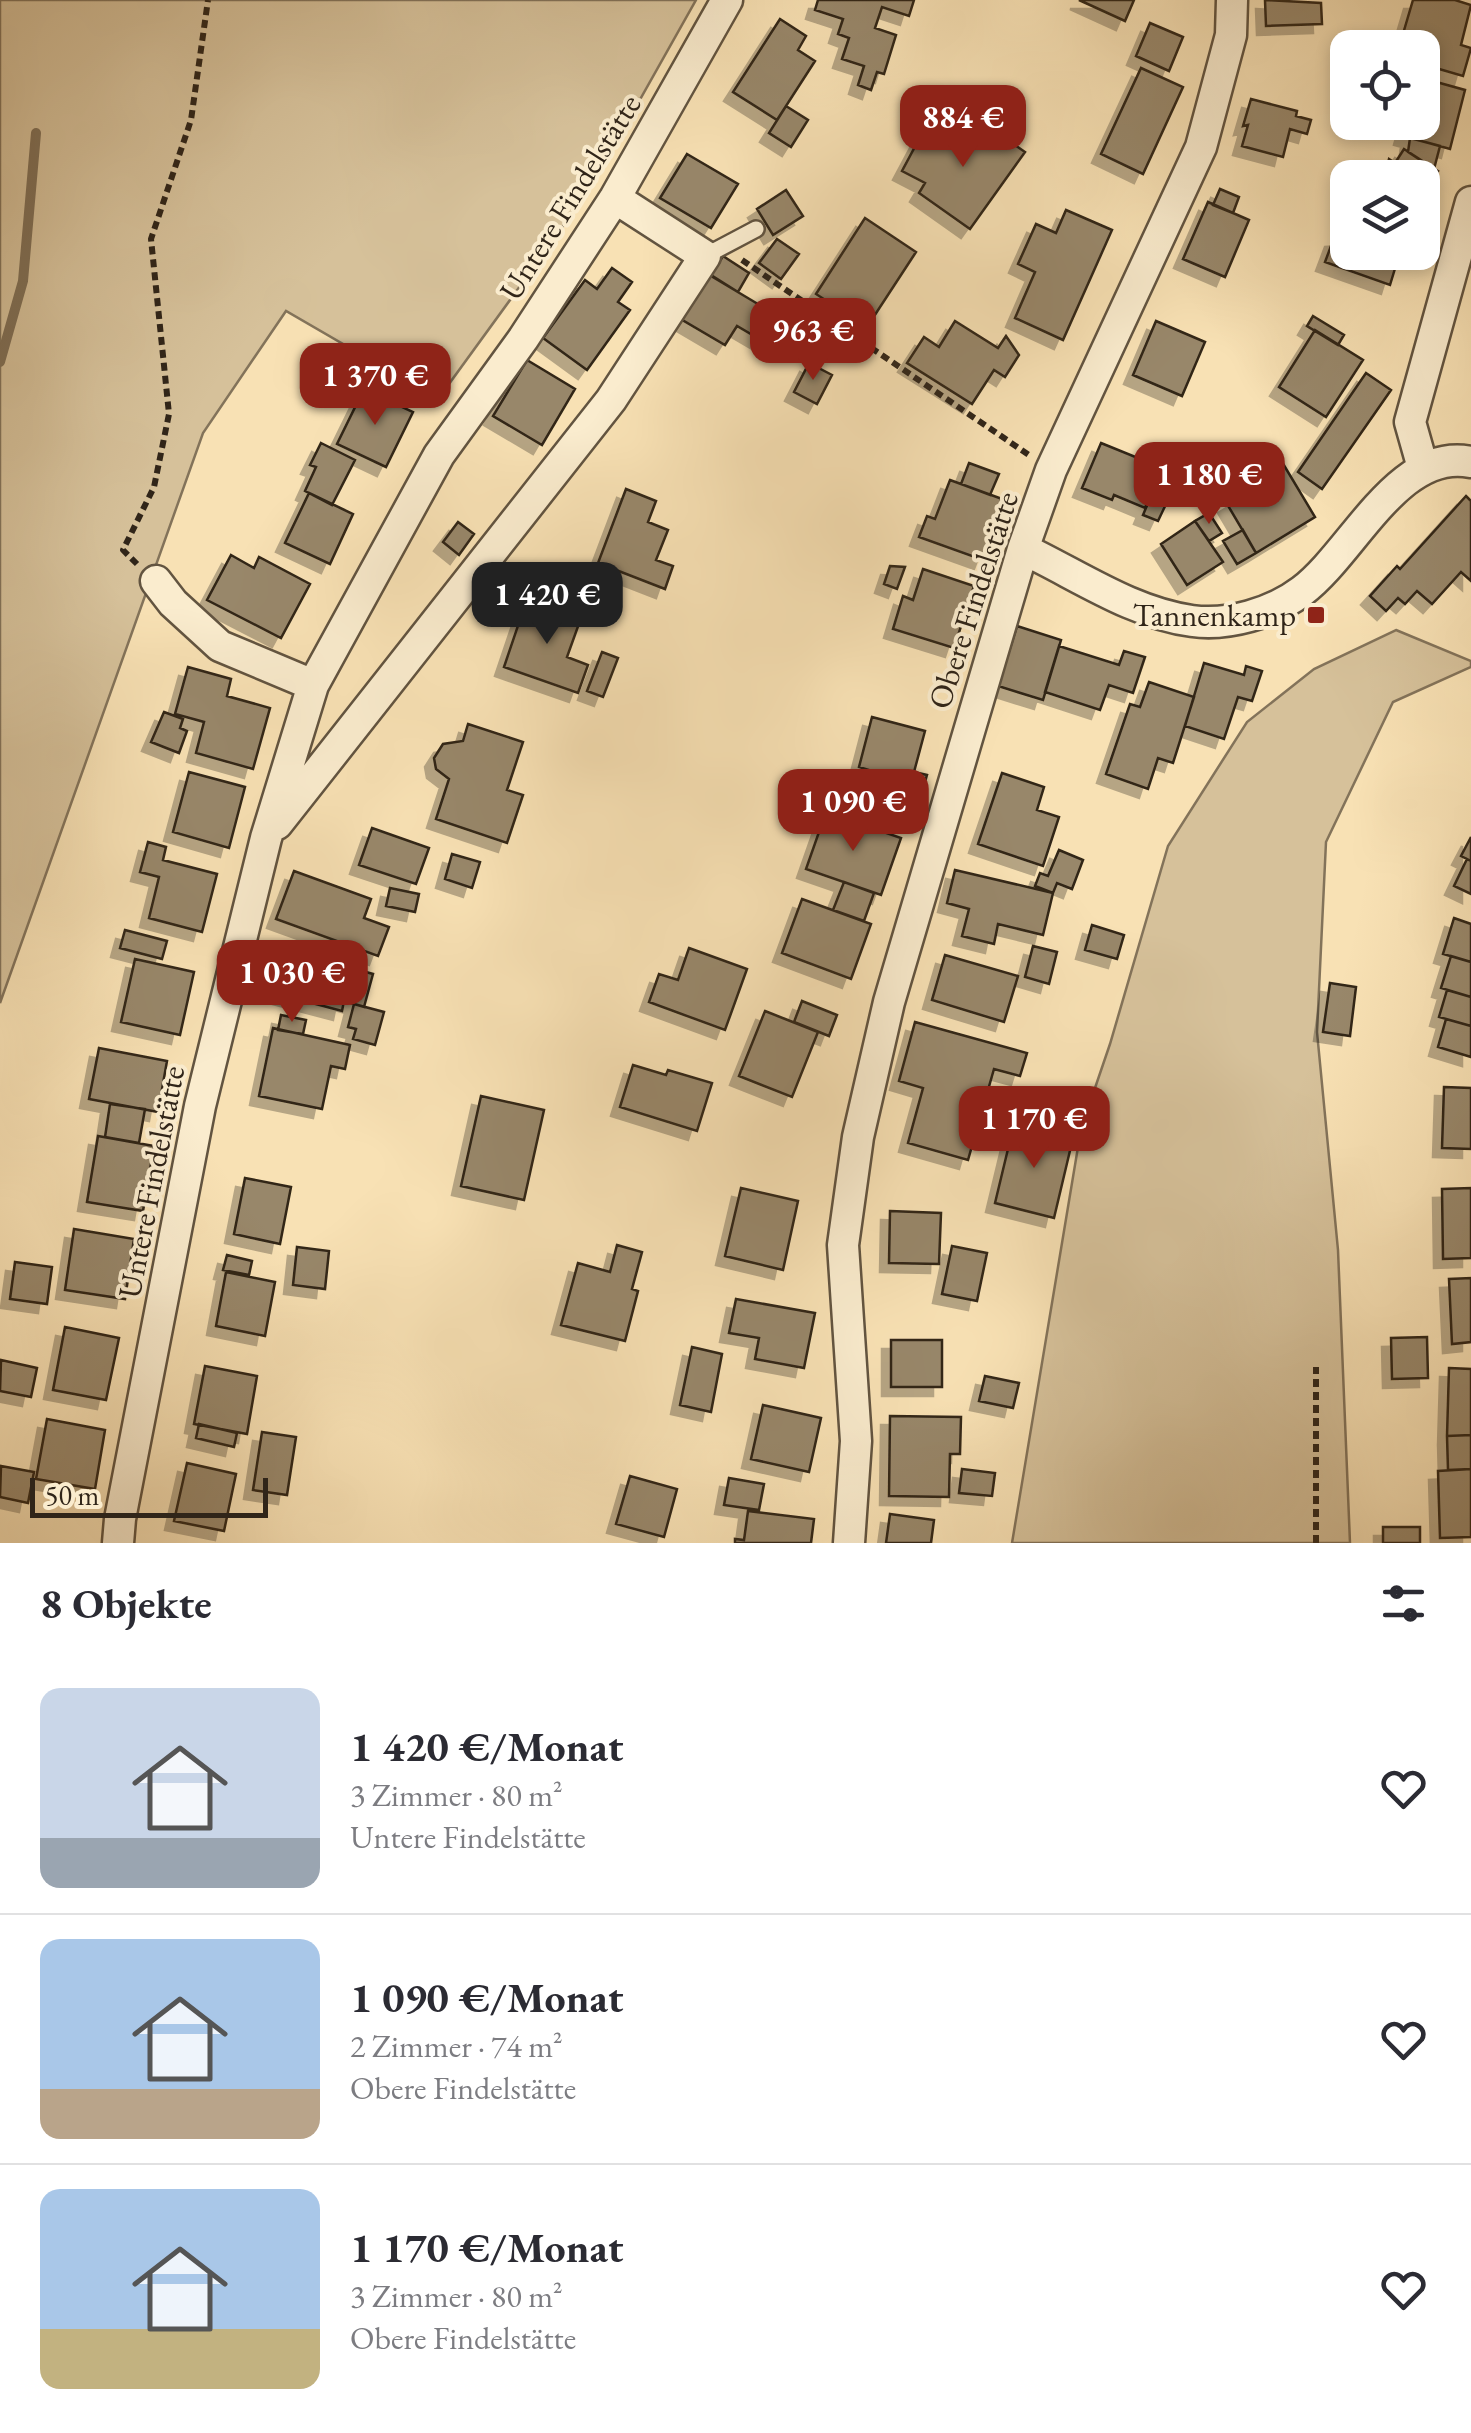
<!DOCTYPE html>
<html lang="de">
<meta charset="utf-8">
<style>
body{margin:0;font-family:"EB Garamond",serif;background:#f7f7f7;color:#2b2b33;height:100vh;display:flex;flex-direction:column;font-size:38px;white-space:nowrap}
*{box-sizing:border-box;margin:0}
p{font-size:32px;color:#7c7c81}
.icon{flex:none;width:55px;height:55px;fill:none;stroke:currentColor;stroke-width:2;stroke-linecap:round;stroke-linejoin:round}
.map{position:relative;height:1543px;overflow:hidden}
.side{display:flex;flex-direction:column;background:#fff;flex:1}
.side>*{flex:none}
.buttons{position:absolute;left:1330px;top:30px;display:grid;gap:20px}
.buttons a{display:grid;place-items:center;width:110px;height:110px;border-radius:20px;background:#fff;box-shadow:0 5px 15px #0003;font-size:50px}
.scale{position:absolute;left:30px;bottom:25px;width:238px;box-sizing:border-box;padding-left:10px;border:5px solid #302519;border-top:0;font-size:28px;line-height:35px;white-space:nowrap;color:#302519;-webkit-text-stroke:8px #faecce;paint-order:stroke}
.price{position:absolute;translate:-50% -85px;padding:0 22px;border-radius:20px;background:#8f2418;color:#fff;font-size:32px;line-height:65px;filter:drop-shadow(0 2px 5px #0008)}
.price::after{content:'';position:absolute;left:50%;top:60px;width:30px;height:22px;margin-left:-15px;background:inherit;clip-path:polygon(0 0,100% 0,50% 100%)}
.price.on{background:#222;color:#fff}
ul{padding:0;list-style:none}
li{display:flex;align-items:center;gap:30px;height:250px;padding:0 40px}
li+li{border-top:2px solid #e1e1e2}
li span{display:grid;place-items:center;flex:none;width:280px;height:200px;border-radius:20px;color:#555}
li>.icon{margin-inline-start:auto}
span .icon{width:120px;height:120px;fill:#fffc;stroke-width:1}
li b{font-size:42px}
h2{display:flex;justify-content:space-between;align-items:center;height:120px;padding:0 40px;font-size:42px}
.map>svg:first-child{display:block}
.green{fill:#d6c19a;stroke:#83735a;stroke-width:2.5}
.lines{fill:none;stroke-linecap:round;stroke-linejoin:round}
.stream{stroke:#7f6f56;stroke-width:10}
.building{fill:#98876a;stroke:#302519;stroke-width:2.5;filter:url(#shadow)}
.lane-casing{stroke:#625440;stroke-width:20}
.street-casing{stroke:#625440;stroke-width:35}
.path{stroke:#302519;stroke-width:6;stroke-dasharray:8 5;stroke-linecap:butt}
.lane{stroke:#faecce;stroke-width:15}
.street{stroke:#faecce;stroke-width:30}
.poi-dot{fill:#8f2418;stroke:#faecce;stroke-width:4}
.labels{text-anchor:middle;stroke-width:8;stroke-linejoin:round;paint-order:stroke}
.street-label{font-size:32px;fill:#302519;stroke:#faecce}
.poi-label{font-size:32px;fill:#302519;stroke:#faecce;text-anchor:end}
</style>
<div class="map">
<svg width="1471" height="1543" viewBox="0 0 1471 1543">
<defs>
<filter id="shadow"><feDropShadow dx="-9" dy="9" stdDeviation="0" flood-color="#0004"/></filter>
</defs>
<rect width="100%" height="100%" fill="#f8e1b4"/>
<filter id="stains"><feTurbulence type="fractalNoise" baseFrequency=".002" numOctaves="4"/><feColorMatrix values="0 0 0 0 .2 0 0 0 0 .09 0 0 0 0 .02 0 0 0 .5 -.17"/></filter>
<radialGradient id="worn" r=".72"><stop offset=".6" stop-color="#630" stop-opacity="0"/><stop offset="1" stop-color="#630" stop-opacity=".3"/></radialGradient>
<path class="green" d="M0 0H696L611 151 558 234 438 399 286 311 203 433 0 1003Z
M1396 630 1471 661V667L1393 702 1326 842 1317 1032 1338 1250 1350 1543H1012L1081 1129 1110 1044 1168 846 1247 722 1314 669Z"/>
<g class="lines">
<path class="stream" d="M0 362 23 281 36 133"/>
</g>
<path class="building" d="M818 0H914L909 16 882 7 875 28 896 35 884 74 877 72 871 90 858 85 864 66 842 59 849 38 838 34 843 19 815 10Z
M1079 0H1134L1125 21Z
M1265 0 1321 3 1322 24 1266 26Z
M1413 0H1455L1471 5 1461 45 1471 48 1463 76 1422 64V48L1400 44Z
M780 19 806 36 798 50 815 61 777 120 733 92Z
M1150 23 1183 37 1169 71 1136 56Z
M1141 68 1183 87 1143 174 1101 154Z
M1422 78 1465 90 1450 149 1403 136 1407 122H1422Z
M1251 99 1297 111 1296 116 1311 120 1307 134 1290 129 1283 157 1242 146 1248 125 1243 126Z
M786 106 808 120 791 147 769 133Z
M979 120 1025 152 970 229 919 193 925 183 902 171 925 128 961 146Z
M1410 138 1440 146 1434 169 1408 152Z
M1404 149 1438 171 1429 185 1395 163Z
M687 154 738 184 711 228 660 198Z
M1389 159 1395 163 1418 178H1384Z
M1422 180 1435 187 1423 224H1422Z
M1220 189 1239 197 1233 213 1213 205Z
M786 190 803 216 773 235 757 209Z
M1208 202 1249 220 1225 277 1183 259Z
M1066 210 1112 230 1063 340 1015 318 1035 272 1018 264 1036 224 1056 233Z
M865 218 916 252 867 327 816 294Z
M1348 237V252H1400L1390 285 1325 262 1334 238Z
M777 239 799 254 781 279 759 263Z
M723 256 749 273 738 292 711 275Z
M612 268 632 282 618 302 630 310 587 370 543 338 585 280 597 289Z
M706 273 793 325 778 350 737 326 725 345 679 318Z
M1313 316 1344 335 1338 345 1307 326Z
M955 321 998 348 1006 336 1019 355 1005 377 994 370 972 404 907 363 924 337 939 347Z
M1156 321 1205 342 1182 396 1133 375Z
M1315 330 1363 360 1326 417 1279 387Z
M527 360 575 389 542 445 493 416Z
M809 363 832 375 817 404 794 392Z
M1366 373 1391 390 1322 489 1298 472Z
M364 389 413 412 386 467 337 444Z
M321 443 355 460 332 505 305 491 316 467 310 465Z
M1101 443 1138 458 1137 462 1161 473 1145 508 1114 495 1112 500 1082 488Z
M1279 457 1315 517 1256 553 1227 504 1259 485 1252 474Z
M969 463 999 474 990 495 961 484Z
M950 480 1005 500 983 560 919 537 927 516 935 519Z
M626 489 656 501 648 522 668 530 656 560 673 566 665 589 598 563Z
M309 493 353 514 330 564 285 543Z
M1151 496 1167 502 1158 521 1143 515Z
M1466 496 1471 501V581L1461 572 1432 604 1417 591 1405 604 1398 598 1386 611 1370 596 1397 566 1400 569Z
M1209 513 1222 533 1209 541 1195 521Z
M1195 521 1223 562 1187 585 1161 544Z
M458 522 474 534 459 555 443 542Z
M1243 530 1256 553 1237 564 1223 541Z
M231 555 254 568 259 557 310 584 281 638 207 600Z
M890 566 905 567 897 589 884 584Z
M923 569 974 586 954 648 893 629 903 596 913 600Z
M527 599 581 618 567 657 588 665 578 693 504 667Z
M1017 626 1061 640 1043 700 998 686Z
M1059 646 1119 665 1124 651 1145 657 1133 693 1109 685 1100 710 1045 692Z
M602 652 618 658 603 697 587 691Z
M1204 663 1244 675 1246 666 1262 671 1252 701 1238 697 1224 739 1185 726Z
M188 667 231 679 227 696 270 708 253 769 196 753 204 722 175 714Z
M1149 682 1194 697 1173 763 1158 758 1148 789 1106 774 1130 704 1140 707Z
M164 712 183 719 180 728 187 731 179 753 151 742Z
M872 717 925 731 914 772 927 775 917 809 862 794 869 770 859 767Z
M468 724 523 742 507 790 523 795 507 843 436 819 449 779 436 769 434 758 443 744 463 741Z
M189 772 245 787 229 848 173 832Z
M1002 773 1044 787 1037 810 1059 817 1043 866 978 844Z
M872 797 898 804 895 815 869 807Z
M848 800 879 811 872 828 842 817Z
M826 812 901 838 881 895 806 869Z
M372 828 429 848 416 884 359 865Z
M1471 837V861L1461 856Z
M148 842 166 847 163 860 217 874 202 932 149 918 159 877 140 872Z
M1059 850 1083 860 1072 889 1057 883 1053 893 1035 886 1040 873 1048 876Z
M452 854 480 862 472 888 445 879Z
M1467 859 1471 861V894L1454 886Z
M955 870 1053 893 1043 935 998 924 994 944 962 936 969 909 947 903Z
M294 871 371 899 364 918 389 927 378 956 276 919Z
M844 882 874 893 864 921 833 910Z
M390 888 419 894 415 912 386 906Z
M802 899 871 924 851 979 782 953Z
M1454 918 1471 924V962L1443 954Z
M1092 925 1124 935 1117 959 1085 950Z
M125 930 167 941 162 959 120 948Z
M1033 946 1057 952 1049 984 1025 977Z
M689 948 747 969 725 1030 649 1002 659 974 678 980Z
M289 951 373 974 364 1007 344 1001 342 1011 278 994Z
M945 955 1018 976 1004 1022 932 1000Z
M1451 956 1471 962V997L1441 988Z
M135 959 194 972 180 1035 121 1022Z
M1330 983 1356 987 1350 1036 1323 1032Z
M1447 990 1471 997V1026L1439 1017Z
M802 1001 837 1015 829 1036 794 1022Z
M354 1004 384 1012 375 1045 353 1039 356 1029 348 1027Z
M765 1011 818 1032 792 1097 739 1076Z
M281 1015 306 1020 303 1034 278 1030Z
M1446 1019 1471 1026V1057L1438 1047Z
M915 1022 1027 1053 1020 1076 994 1069 968 1160 908 1143 923 1088 899 1081Z
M273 1028 350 1045 345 1069 331 1066 322 1109 259 1096Z
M99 1048 167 1061 158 1112 89 1099Z
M633 1065 666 1075 668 1070 712 1083 697 1131 620 1107Z
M1444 1087 1471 1088V1149L1442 1148Z
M481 1096 544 1110 524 1200 461 1186Z
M110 1104 145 1109 139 1143 105 1137Z
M1014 1124 1073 1138 1054 1218 995 1203Z
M98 1136 154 1146 143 1211 87 1202Z
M245 1178 291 1187 280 1244 234 1234Z
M741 1188 798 1201 783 1270 725 1256Z
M1471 1188V1258L1443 1259 1442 1189Z
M890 1211 941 1213 939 1264 889 1263Z
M74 1229 134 1239 125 1299 65 1290Z
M617 1245 642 1252 632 1289 638 1291 625 1341 561 1325 578 1263 610 1272Z
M952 1246 987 1253 977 1301 942 1294Z
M297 1247 329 1251 325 1289 293 1285Z
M227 1255 252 1261 249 1275 223 1270Z
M15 1262 52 1267 47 1304 10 1299Z
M226 1272 275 1282 265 1336 216 1326Z
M1471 1278V1342L1452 1344 1449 1279Z
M736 1299 815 1313 804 1368 755 1359 759 1338 729 1333Z
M65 1327 119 1338 106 1400 53 1390Z
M1427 1337 1428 1378 1392 1379 1391 1338Z
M891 1340H942V1387H891Z
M692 1347 722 1354 711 1412 680 1405Z
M1 1360 37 1368 31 1397 0 1391Z
M205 1366 257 1376 247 1434 194 1424Z
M1449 1368 1471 1369V1435L1447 1436Z
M985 1376 1019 1383 1013 1408 979 1401Z
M763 1405 821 1418 809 1472 751 1459Z
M890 1416 961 1417 960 1454H950L949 1497 889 1496Z
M47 1419 105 1430 95 1489 36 1479Z
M199 1424 237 1433 234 1447 196 1438Z
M262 1432 296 1437 287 1495 253 1490Z
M1471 1435V1469L1448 1470 1447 1436Z
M187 1463 236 1474 224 1531 174 1521Z
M1 1466 34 1472 28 1503 0 1497Z
M962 1469 995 1473 992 1496 959 1493Z
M1471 1469V1537L1440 1538 1438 1471Z
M630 1476 677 1489 664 1537 616 1524Z
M729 1478 764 1484 759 1510 724 1505Z
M748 1511 814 1519 811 1543H735V1539L744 1540Z
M890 1514 934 1520 931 1543H886Z
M1383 1527H1420V1543H1383Z"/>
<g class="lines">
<defs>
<path id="lane" d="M705 256 756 229"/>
<path id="street" d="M1423 468 1410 422 1471 202
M1023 549C1078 575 1132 613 1192 621 1228 626 1273 613 1302 591 1353 553 1398 447 1471 462
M156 581 173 603 220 646 313 685
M277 824 611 400 705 256 615 198
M118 1543 120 1519 200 1106 266 838 313 685 439 455 523 339 615 198 727 0
M849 1543 856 1441 843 1245 858 1137 889 1002 1023 549 1051 470 1201 147 1231 35 1232 0"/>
</defs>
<use href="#lane" class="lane-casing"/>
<use href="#street" class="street-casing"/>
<path class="path" d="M742 260 1029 455
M137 564 123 550 154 487 169 414 151 239 191 120 208 0
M1316 1543V1367"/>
<use href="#lane" class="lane"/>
<use href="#street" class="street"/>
</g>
<rect class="poi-dot" x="1306" y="605" width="20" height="20" rx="5"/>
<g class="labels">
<g class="street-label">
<text transform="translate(570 197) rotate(-58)" y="11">Untere Findelstätte</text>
<text transform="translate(973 600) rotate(-72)" y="11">Obere Findelstätte</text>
<text transform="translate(151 1182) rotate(-79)" y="11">Untere Findelstätte</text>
</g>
<g class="poi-label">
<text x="1296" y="626">Tannenkamp</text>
</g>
</g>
<rect width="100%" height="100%" filter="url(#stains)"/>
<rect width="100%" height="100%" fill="url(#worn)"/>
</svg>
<div class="buttons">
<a><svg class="icon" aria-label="locate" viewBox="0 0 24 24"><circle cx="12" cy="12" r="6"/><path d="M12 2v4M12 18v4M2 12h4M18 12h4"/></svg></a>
<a><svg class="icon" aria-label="layers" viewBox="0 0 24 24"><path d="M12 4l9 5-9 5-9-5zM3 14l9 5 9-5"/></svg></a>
</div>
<div class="scale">50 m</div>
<b class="price" style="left:963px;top:170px">884 €</b>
<b class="price" style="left:813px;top:383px">963 €</b>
<b class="price" style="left:375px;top:428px">1 370 €</b>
<b class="price" style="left:1209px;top:527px">1 180 €</b>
<b class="price on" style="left:547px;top:647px">1 420 €</b>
<b class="price" style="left:853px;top:854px">1 090 €</b>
<b class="price" style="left:292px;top:1025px">1 030 €</b>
<b class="price" style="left:1034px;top:1171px">1 170 €</b>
</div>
<section class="side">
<h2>8 Objekte<svg class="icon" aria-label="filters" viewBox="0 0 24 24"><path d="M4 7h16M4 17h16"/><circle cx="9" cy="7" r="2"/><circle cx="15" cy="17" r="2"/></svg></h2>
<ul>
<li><span style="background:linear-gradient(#c9d6e8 75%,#9aa5b1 0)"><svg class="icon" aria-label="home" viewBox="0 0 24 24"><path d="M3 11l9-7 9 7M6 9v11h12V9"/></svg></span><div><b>1 420 €/Monat</b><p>3 Zimmer · 80 m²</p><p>Untere Findelstätte</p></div><svg class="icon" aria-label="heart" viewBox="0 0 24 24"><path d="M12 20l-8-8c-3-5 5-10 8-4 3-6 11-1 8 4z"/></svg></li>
<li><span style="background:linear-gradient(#a9c7e8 75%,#b9a48a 0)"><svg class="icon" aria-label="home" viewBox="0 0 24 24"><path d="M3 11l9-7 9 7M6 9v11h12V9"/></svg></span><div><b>1 090 €/Monat</b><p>2 Zimmer · 74 m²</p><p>Obere Findelstätte</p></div><svg class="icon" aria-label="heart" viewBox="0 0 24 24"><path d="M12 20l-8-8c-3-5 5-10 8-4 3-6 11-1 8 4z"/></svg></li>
<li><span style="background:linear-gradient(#a9c7e8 70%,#c2b280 0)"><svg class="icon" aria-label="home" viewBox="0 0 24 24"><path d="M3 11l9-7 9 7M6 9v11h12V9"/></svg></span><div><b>1 170 €/Monat</b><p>3 Zimmer · 80 m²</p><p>Obere Findelstätte</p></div><svg class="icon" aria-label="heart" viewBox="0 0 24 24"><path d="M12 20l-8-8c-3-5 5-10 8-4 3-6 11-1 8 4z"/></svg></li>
</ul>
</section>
